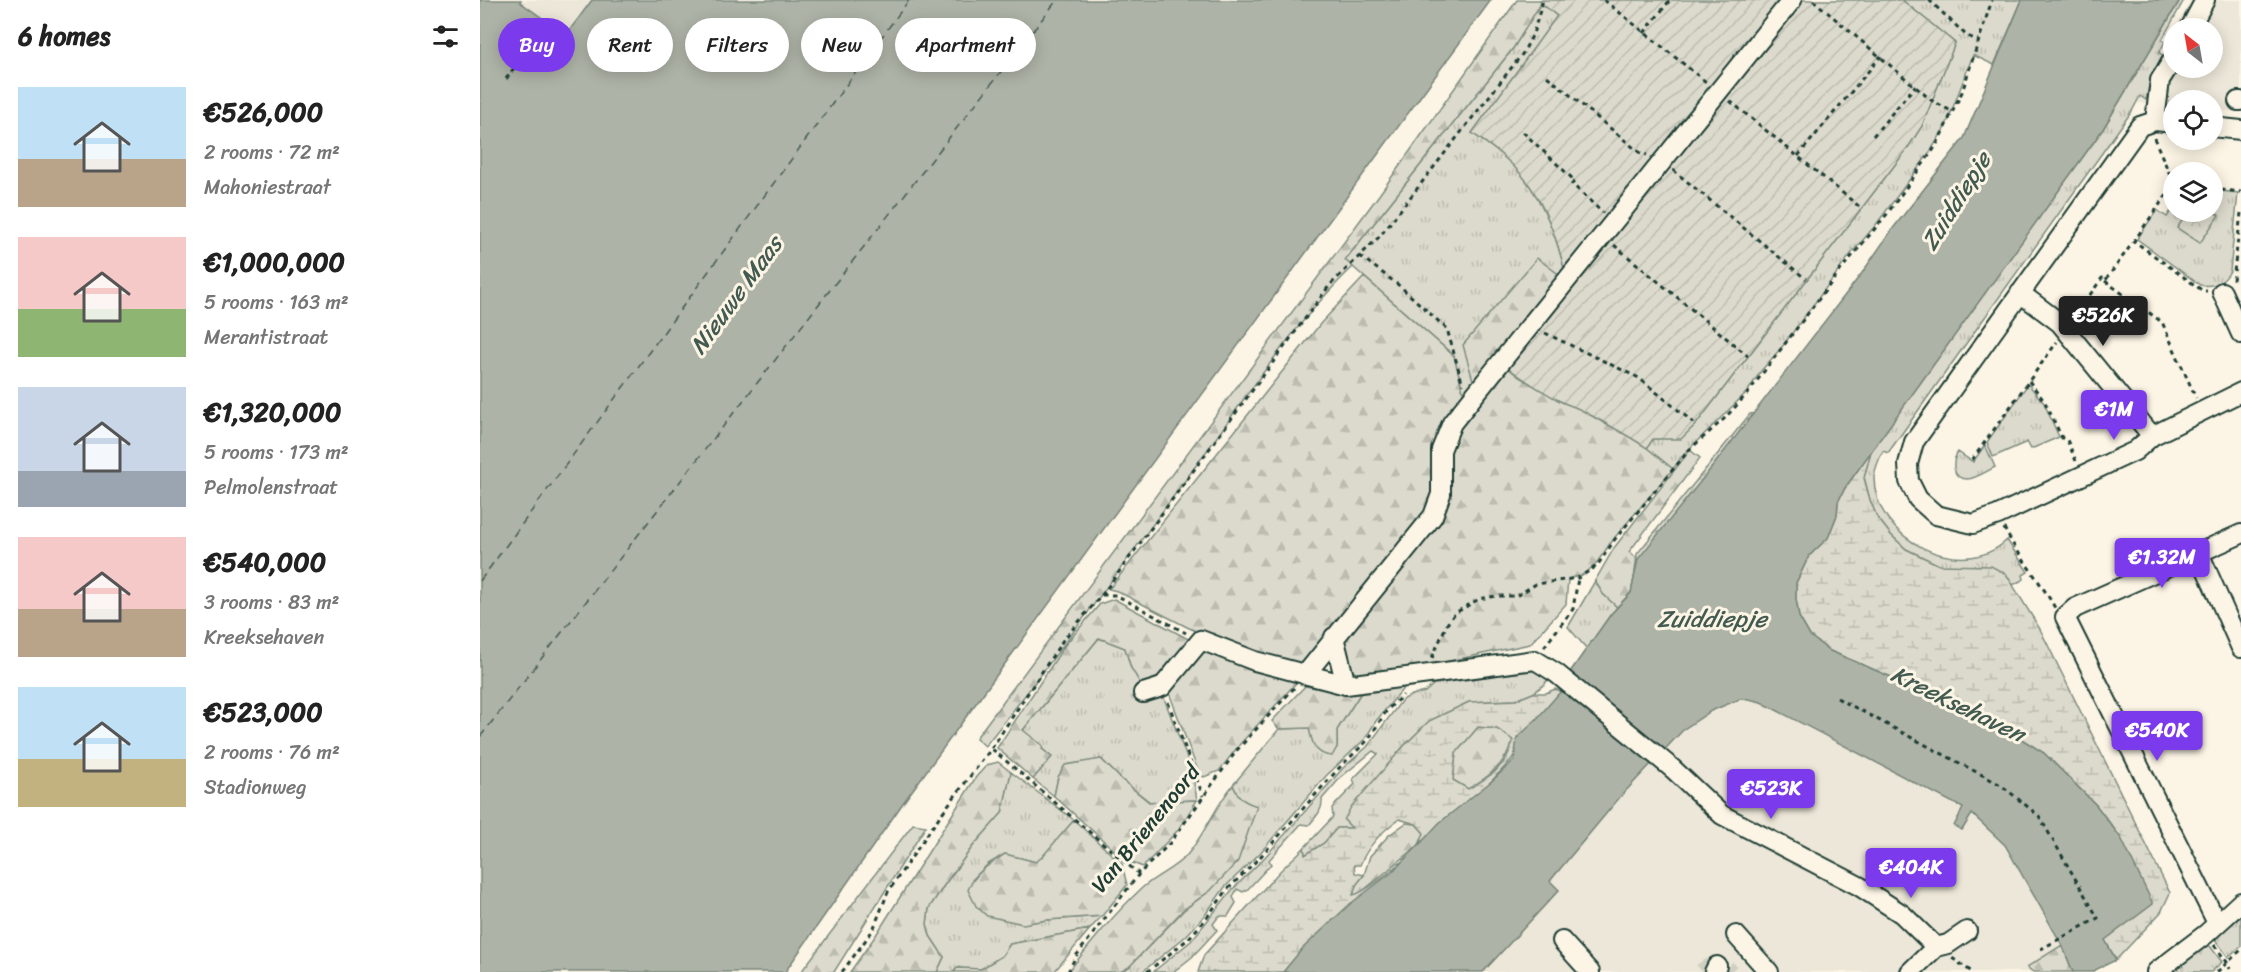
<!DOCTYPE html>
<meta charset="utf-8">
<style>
body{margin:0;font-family:Sriracha,sans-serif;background:#f6f6f6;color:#222;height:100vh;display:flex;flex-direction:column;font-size:22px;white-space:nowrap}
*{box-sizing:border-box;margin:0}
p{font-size:20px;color:#767676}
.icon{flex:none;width:33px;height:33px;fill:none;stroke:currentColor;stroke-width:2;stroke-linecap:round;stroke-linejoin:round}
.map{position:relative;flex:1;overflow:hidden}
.drawer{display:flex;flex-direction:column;background:#fff;width:480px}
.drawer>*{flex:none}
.top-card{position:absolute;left:18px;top:18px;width:570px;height:54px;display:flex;gap:12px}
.needle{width:39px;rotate:329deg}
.fabs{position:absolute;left:1683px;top:18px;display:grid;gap:12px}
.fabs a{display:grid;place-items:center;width:60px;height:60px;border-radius:50%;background:#fff;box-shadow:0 3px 15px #0003;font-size:30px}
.price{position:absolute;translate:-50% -51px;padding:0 14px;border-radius:6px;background:#7c3aed;color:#fff;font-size:20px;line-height:39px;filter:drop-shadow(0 2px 3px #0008)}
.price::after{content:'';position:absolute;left:50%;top:36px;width:18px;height:14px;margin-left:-9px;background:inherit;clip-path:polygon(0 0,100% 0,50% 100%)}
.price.selected{background:#222;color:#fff}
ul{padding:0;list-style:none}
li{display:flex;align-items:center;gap:18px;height:150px;padding:0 18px}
li span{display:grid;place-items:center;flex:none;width:168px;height:120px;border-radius:0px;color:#555}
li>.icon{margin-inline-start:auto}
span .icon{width:72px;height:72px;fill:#fffc;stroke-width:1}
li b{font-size:26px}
h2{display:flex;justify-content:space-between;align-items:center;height:72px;padding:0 18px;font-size:26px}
.tag{padding:0 21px;border-radius:27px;background:#fff;box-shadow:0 3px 15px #0003;font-size:21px;line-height:54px}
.tag.selected{background:#7c3aed;color:#fff}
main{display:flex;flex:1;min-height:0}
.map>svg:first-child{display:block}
.built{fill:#ece7d8}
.grass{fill:url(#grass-tufts);stroke:#7e8c80;stroke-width:1.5}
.forest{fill:url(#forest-firs);stroke:#7e8c80;stroke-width:1.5}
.wetland{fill:url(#wetland-marsh);stroke:#7e8c80;stroke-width:1.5;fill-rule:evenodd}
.park{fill:url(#park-crowns);stroke:#7e8c80;stroke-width:1.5}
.garden{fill:url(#garden-furrows);stroke:#7e8c80;stroke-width:1.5}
.water{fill:#aeb3a7;stroke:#758479;stroke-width:1.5}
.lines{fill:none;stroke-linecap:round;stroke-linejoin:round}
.ferry{stroke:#435a51;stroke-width:1.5;stroke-dasharray:8 6;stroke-linecap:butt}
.minor-tunnel{stroke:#d0d0c2;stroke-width:18;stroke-dasharray:18 9;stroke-linecap:butt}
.minor-casing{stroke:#1f3d34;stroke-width:22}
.path{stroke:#1f3d34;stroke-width:3;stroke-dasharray:4.5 4.5;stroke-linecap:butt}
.minor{stroke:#fcf5e5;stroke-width:18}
.labels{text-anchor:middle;stroke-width:6;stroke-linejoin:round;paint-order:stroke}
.street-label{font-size:22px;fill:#1f3d34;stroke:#fcf5e5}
.water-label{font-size:24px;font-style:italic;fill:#435a51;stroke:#fcf5e5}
</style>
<main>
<section class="drawer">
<h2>6 homes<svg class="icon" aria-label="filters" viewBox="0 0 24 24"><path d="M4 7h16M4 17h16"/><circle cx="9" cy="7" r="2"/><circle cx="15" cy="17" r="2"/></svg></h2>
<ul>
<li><span style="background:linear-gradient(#bfe0f5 60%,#b9a48a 0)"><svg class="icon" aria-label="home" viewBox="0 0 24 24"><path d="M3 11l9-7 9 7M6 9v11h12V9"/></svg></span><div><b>€526,000</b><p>2 rooms · 72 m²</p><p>Mahoniestraat</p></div></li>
<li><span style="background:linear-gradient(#f6c9c9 60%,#8fb573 0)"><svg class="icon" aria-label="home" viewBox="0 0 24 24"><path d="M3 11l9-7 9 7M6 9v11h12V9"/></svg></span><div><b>€1,000,000</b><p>5 rooms · 163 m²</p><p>Merantistraat</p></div></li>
<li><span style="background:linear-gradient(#c9d6e8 70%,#9aa5b1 0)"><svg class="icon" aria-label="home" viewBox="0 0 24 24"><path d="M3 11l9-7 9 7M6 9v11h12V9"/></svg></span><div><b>€1,320,000</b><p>5 rooms · 173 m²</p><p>Pelmolenstraat</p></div></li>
<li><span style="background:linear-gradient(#f6c9c9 60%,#b9a48a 0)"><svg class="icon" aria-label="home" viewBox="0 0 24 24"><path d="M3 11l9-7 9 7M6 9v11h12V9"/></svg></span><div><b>€540,000</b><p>3 rooms · 83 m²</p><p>Kreeksehaven</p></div></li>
<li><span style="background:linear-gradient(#bfe0f5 60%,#c2b280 0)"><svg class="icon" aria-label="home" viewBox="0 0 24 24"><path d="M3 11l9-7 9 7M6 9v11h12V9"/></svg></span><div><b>€523,000</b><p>2 rooms · 76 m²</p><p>Stadionweg</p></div></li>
</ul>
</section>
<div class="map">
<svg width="1761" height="972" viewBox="0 0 1761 972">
<defs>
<pattern id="grass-tufts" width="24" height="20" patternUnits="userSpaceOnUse" patternTransform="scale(1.5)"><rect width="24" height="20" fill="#dcdacc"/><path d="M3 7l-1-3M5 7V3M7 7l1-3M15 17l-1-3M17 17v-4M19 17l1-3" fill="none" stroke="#bcbcb0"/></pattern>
<pattern id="forest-firs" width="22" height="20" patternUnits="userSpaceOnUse" patternTransform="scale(1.5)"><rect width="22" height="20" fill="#dcdacc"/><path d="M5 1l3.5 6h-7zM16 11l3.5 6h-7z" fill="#bcbcb0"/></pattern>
<pattern id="wetland-marsh" width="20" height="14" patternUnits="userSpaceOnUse" patternTransform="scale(1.5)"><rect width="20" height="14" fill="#dcdacc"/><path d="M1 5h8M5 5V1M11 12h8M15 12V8" fill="none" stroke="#bcbcb0"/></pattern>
<pattern id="park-crowns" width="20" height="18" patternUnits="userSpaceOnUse" patternTransform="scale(1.5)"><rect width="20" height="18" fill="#dcdacc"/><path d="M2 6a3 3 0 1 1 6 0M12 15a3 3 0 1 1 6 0" fill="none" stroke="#bcbcb0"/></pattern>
<pattern id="garden-furrows" width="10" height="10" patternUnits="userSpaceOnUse" patternTransform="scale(1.5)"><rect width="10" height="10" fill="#dcdacc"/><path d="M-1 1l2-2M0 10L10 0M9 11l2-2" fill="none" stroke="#bcbcb0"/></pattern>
</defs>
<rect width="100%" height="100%" fill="#fcf5e5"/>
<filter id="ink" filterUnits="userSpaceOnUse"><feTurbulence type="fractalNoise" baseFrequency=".0167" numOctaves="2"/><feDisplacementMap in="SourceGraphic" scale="12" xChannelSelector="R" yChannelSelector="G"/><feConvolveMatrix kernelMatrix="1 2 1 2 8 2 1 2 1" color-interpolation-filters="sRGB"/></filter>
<g filter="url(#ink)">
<path class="built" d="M36 0H113L87 36Z
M1711 0H1761V112L1733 110 1732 100H1694L1693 106 1656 103 1693 32 1694 68H1732V28H1696Z
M1301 683 1499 759 1609 972H935L1169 738Z"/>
<path class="grass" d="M1422 0H1542L1514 65 1493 55 1466 126 1450 152 1395 226 1371 254 1302 347 1281 371 1268 391 1205 453 1193 469 1167 448 1173 439 1201 438 1217 423 1427 149 1442 126 1475 43Z
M1700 0H1704L1683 38 1682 40 1685 42 1679 53 1683 55 1671 77 1666 100 1660 96 1652 111 1408 453 1403 451C1399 459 1395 468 1394 477 1393 538 1481 584 1527 540L1548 572 1543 575 1544 579 1533 585 1526 574 1459 565 1426 549 1411 535 1397 517 1390 500 1384 477 1391 451 1623 129Z
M1061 3 1077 16 992 133C1003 141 1015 149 1025 158 1059 187 1075 230 1085 272L1081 276 1057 259 995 387 985 399 974 356 865 260 1034 47Z
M1733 190 1758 193 1750 271C1744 283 1734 287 1720 285L1657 239 1677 210 1687 217 1693 208 1694 212H1732Z
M1548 384 1564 403 1579 437 1551 449 1547 442 1513 457 1507 442Z
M1505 445 1515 467C1507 471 1495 479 1487 479 1471 479 1472 461 1478 452L1493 462Z
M1115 581 1123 594 1137 607 1107 649 1088 627Z
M619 638 645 648 651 668 682 693 712 771 717 800 670 802 642 780 621 759 578 777 574 796 553 779 571 757 543 730Z
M1056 670 1068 679 1065 684 1053 693 1036 700 989 702 949 721 923 747 893 784 873 828H857L844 843 825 855 824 848 853 817 852 808 875 784 873 779 898 754 893 751 861 777 842 799C843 810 836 817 829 825L821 824 789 860 791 864 767 890 763 892 757 889 753 897 756 903 748 916H739L733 924 737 930 712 957 693 972H673L711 941 752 890 785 857 863 768 887 747 922 700 932 695 945 692 954 684Z
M926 685 896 721 885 739 846 776 780 853 745 887 725 915 706 936 662 972H640L649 967 704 910 731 890 777 806C764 802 758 798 753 785L799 729 829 728 857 747V730L882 691Z
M531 772 594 820 562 858 556 862 525 854 508 864 492 880 525 919 543 923 567 920 622 916 610 929 530 944 522 956 501 969 477 968 474 972H457L464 957 450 936 447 924 449 908 465 884 493 846 522 813Z
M1756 916 1758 919 1761 917V946L1748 957 1734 938Z
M1727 942 1742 962 1731 972H1689Z"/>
<path class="forest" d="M1037 0H1060L1061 3 1034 47 865 260 873 267C818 319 771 390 726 452 654 550 582 650 505 746L496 738 899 195Z
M1057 258 1081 276 995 387 983 345Z
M884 277 974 356 985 399 951 512 823 669 757 649 707 627 637 591 629 589 841 323Z
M1023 364 1039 377 1082 402 1101 409 1127 425 1134 426 1167 448 1193 469 1136 536 1115 565 1102 575 1088 579 1086 604 1050 644 888 678C862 671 867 659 863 636L946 534 971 437Z
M1210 450 1220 458 1149 552 1158 559 1151 593 1137 607 1123 594 1115 581 1134 548Z
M634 599 712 641 683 679 663 688 651 668 645 648 619 638 543 730 563 746 562 749 572 757 553 779 517 748 585 645 620 604Z
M723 647 816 677V683L760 744 739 771 724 777 719 774 687 687Z
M825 686 864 693 882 691 857 730V747L852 756C835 755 832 743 829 728L799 729 792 721Z
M998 727 1017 729 1034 740C1023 766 1011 776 988 789L973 780 976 753Z
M621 759 642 780 669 802 717 800 699 829 663 867 645 860 574 796 578 777 585 765Z
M518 762 531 772 522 813 493 846 465 884 449 908 447 924 450 936 464 957 457 972H370L396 935 496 777 507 765Z
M753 785C758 798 764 802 777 806L758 861 731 890 703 910 649 967 640 972H588C611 943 635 913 662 888 676 876 695 868 707 855 725 834 735 807 753 785Z
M594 820 642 864 647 885 622 916 567 920 543 924 507 916 496 906 488 890C494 874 510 863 525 854L556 862 562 857Z
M926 823 936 824 944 833 939 845 879 894 873 895 876 885 884 875 890 856 909 835Z
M433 824 446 826 354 972H321Z
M610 929 574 972H474L477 968 501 969 522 956 530 944Z
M1582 945 1593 972H1553L1547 967Z"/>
<path class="wetland" d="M1277 413 1091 691 1039 747 1032 759 955 842 821 972H718L724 955 800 871 824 848 825 855 844 843 857 828H872L864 820 871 807 923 747 949 721 989 702 1036 700 1053 693H1066L1075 689 1082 691 1088 675 1131 614 1153 590 1157 554 1270 414ZM998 727 1017 729 1033 740C1027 767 1011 776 988 789L973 780 976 753ZM919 819 936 824 944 833C942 837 941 843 938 846 930 857 885 893 873 895L876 885 884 875 875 873 874 865H880C888 846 902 831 919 819Z
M1391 451 1384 478 1390 500 1397 517 1411 535 1426 549 1459 565 1511 566 1526 574 1560 629 1690 893 1681 912 1636 960 1625 940 1641 838 1616 805 1564 753 1522 727 1456 696 1350 651 1330 636 1319 617 1316 599V583L1329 556 1348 537 1357 515 1358 502 1365 488Z"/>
<path class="park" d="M1732 211 1739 215 1720 243 1697 228 1708 212Z"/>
<path class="garden" d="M1060 0H1422L1475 43 1442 126 1427 149 1217 423 1201 439H1173L1167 448C1146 434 1125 423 1103 411 1096 407 1088 405 1082 402 1061 391 1041 378 1023 364L1085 272C1075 230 1059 187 1025 158 1015 149 1003 141 992 133L1077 16 1061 3Z"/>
<path class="water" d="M0 0H41L40 2 86 35 112 0H1011L423 803 305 972H0Z
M1542 0H1700L1623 129 1365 488 1358 502 1357 515 1348 538 1329 556 1316 583V599L1319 617 1330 636 1350 651 1456 696 1522 727 1564 753 1616 805 1641 838 1673 904 1625 940 1636 960 1611 972H1593L1582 945 1525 845 1492 814 1482 830 1474 826 1483 808 1281 702 1269 699H1260L1231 711 1204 729 1140 797 1070 881 1079 890 1003 972H803L822 949 870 904 911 873 939 845 959 823 1013 780 1034 760 1037 738 1054 722 1081 691 1088 675 1131 614 1151 593 1158 559 1233 466 1382 273 1411 231 1484 138Z"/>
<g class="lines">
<path class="ferry" d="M0 581 429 0
M0 737 577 0"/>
<path class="minor-tunnel" d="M1222 972C1231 965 1242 963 1250 972"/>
<defs>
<path id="minor" d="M1710 28 1725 0
M1758 101H1761
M1675 121 1680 80 1694 58
M1694 123 1675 121 1660 126 1434 442 1428 464 1429 481 1438 499 1456 515 1493 524 1518 515 1655 451 1672 436 1761 392
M1732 127 1761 130
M1742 292 1761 334
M1540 293 1580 323 1672 436
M1719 553 1761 648
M854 637 866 685
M825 675 953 516 961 494V450L972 423 1312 0
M663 693 682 687 721 640 775 661 866 685 1055 660 1076 673 1193 769 1242 815 1379 886 1422 914 1456 947
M1737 923 1585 617 1595 608 1761 534
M1256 935 1289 972
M1082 941 1110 972
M1234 972 1237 966
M1430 972 1456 947 1468 944 1487 931
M1676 972 1726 934 1761 902"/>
</defs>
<use href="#minor" class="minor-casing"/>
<path class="path" d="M1124 0 1226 82
M1333 0 1451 100 1473 112
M1449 0 1487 36 1498 40
M1164 33 1190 0
M1067 76 1159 152 1167 155
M26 79 68 22
M1250 101 1381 208
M1043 132 1095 181 1092 184 1123 213
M1393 136 1435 86
M1674 138 1694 184 1654 241 1723 291H1727
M1318 156 1401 56
M1193 170 1326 279
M1732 189 1761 192
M1134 245 1268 356
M880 256 921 287 967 329 983 385
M1753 280 1761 213
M1625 281 1682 322 1716 398
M1594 317 1622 278 1625 281 1654 241
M1065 333 1159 378 1214 423
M1549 381 1565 402 1582 438 1587 440 1596 461
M1492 460 1577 342
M1524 528C1538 556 1560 580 1575 608
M622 595H636L706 633
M1064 647 1093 609 1098 578
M952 658 967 624 975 613 999 599 1016 596H1036L1056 584 1098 578 1117 566 1135 539 1210 449 1244 419 1267 394 1363 267 1407 214 1456 146 1482 92 1512 0
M1357 698 1521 785 1559 816 1618 918 1561 949
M688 702 723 796
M512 749 659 874
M1734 945 1747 962 1750 969
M1472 958 1492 972
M362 972 393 930 408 892 459 817 511 749 583 640 622 595 849 286 900 236 1043 53 1053 34 1063 0
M588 972 596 956 659 874 690 843 757 750 814 688
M667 972 708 939 725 920 748 889 781 856 860 767 888 740 907 710 923 695
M1737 972 1761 950"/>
<use href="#minor" class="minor"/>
</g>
</g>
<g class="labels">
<g class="street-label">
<text transform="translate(665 828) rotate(-51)" y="8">Van Brienenoord</text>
</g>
<g class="water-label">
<text transform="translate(1476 201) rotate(-58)" y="8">Zuiddiepje</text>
<text transform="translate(256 295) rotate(-54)" y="8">Nieuwe Maas</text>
<text x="1232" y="627">Zuiddiepje</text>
<text transform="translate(1478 704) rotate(26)" y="8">Kreeksehaven</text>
</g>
</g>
</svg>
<div class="fabs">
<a><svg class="needle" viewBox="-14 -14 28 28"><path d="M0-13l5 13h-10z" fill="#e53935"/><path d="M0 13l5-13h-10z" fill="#767676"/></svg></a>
<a><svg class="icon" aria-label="locate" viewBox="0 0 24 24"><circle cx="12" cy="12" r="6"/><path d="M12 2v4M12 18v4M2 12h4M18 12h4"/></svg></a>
<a><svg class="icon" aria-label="layers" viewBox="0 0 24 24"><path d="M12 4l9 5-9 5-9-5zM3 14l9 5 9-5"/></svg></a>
</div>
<b class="price selected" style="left:1623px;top:347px">€526K</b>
<b class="price" style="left:1634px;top:441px">€1M</b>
<b class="price" style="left:1682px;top:589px">€1.32M</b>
<b class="price" style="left:1677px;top:762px">€540K</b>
<b class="price" style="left:1291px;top:820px">€523K</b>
<b class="price" style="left:1431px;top:899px">€404K</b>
<div class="top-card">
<a class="tag selected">Buy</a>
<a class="tag">Rent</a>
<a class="tag">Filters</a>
<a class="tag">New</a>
<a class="tag">Apartment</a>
</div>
</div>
</main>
